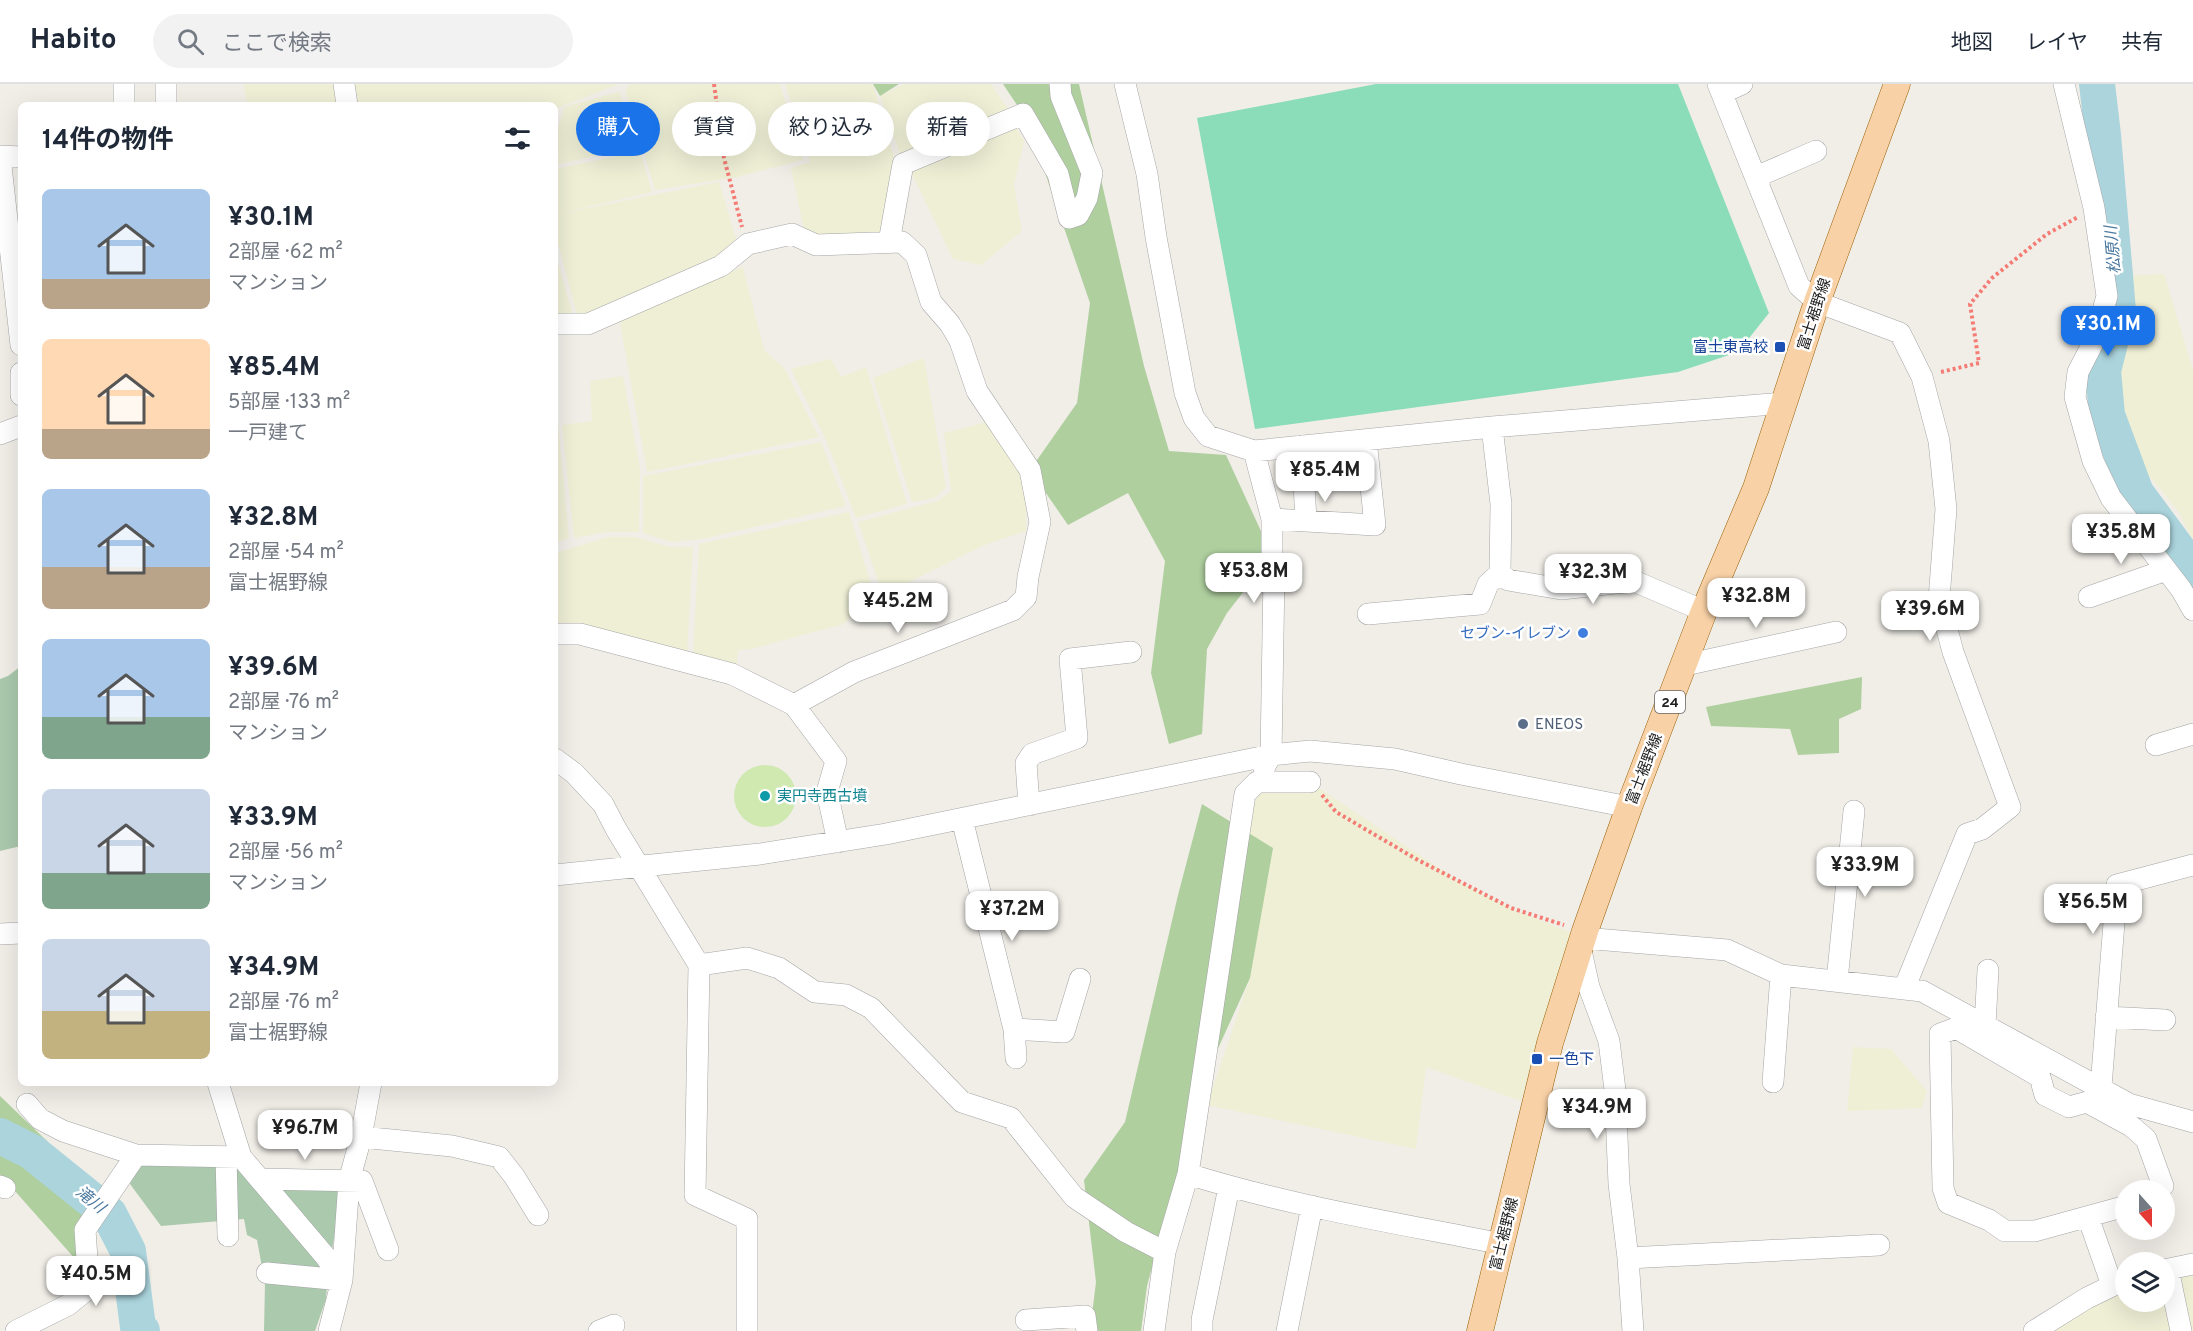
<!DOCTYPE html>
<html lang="ja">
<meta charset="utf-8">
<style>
body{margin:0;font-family:Overpass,"Noto Sans JP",sans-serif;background:#f2f2f3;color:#1f2937;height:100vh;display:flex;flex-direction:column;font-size:22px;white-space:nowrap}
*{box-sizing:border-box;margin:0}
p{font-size:20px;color:#747a83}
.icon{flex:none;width:33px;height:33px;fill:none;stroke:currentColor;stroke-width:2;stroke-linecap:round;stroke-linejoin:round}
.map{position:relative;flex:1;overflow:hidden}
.panel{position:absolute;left:18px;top:18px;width:540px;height:984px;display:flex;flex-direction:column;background:#fff;border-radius:9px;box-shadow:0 6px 24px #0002}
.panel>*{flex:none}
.hud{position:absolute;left:576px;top:18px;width:570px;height:54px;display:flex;gap:12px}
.needle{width:39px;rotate:159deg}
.tools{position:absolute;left:2115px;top:1096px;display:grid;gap:12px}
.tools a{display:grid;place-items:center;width:60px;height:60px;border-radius:50%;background:#fff;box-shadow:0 6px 24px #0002;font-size:30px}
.price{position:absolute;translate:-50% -51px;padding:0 14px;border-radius:12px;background:#fff;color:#222;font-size:20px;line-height:39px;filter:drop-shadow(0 2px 3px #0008)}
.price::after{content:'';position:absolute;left:50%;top:36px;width:18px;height:14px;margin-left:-9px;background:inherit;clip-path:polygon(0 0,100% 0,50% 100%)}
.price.active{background:#1a73e8;color:#fff}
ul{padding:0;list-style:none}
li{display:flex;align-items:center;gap:18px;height:150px;padding:0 24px}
li span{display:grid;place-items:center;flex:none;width:168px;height:120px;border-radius:9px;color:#555}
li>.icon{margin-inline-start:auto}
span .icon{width:72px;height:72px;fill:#fffc;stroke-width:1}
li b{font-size:26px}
h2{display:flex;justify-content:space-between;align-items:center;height:72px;padding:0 24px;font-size:26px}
.tag{padding:0 21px;border-radius:27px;background:#fff;box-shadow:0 6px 24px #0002;font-size:21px;line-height:54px}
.tag.active{background:#1a73e8;color:#fff}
header{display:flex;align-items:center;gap:36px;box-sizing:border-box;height:84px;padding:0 30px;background:#fff;border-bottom:2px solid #e0e1e3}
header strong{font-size:28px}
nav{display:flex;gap:33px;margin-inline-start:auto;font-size:21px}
.search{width:420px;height:54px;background:#f2f2f3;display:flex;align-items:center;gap:15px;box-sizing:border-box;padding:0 21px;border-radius:33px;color:#747a83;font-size:22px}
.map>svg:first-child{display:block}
.farmland{fill:#eeefd5}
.grass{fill:#cfe9b1}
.forest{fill:#afcf9f}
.cemetery{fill:#aac9ad}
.pitch{fill:#8addb8}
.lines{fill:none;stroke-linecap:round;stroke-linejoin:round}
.river{stroke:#abd4dd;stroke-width:36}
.minor-casing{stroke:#a5a5a5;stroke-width:22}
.major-casing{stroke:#996106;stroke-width:27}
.path{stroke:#f57c75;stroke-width:4;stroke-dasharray:3 3;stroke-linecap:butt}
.minor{stroke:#fff;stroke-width:21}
.major{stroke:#f9d1a6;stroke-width:26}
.transit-dot{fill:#1a4fb4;stroke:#fff;stroke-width:2}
.shop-dot{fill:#3f7fe0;stroke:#fff;stroke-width:2}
.service-dot{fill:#5c6f8a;stroke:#fff;stroke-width:2}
.culture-dot{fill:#0f9aa8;stroke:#fff;stroke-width:2}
.labels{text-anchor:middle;stroke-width:5;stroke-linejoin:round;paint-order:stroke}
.shield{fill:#fff;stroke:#646464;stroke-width:1.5}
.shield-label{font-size:14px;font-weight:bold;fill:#212121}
.street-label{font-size:15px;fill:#212121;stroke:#fff}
.transit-label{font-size:15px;fill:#164399;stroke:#fff;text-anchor:end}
.shop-label{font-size:15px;fill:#366cbe;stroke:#fff;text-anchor:end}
.service-label{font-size:15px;fill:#4e5e75;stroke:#fff;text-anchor:start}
.culture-label{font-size:15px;fill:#0d838f;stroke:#fff;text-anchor:start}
.water-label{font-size:16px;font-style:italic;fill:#4a789f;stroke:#fff}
</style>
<header>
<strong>Habito</strong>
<div class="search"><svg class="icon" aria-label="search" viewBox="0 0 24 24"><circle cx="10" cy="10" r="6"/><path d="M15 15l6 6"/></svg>ここで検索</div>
<nav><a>地図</a><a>レイヤ</a><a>共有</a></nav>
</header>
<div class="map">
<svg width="2193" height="1247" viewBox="0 0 2193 1247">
<rect width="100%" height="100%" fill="#f1eee8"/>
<path class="farmland" d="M244 0H343L346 21H247Z
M345 0H619L555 25V21H351Z
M630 0H780L803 76 737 93 655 106 625 6Z
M785 0H873L897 83 881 152 805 151 791 84 810 78Z
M904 0H991L1011 29 903 80 880 12Z
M619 8 637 64 615 67 555 81V55L564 23Z
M1013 39 1024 57 1014 101 1022 147 981 181 953 175 911 88Z
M640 67 652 108 558 130 719 98 739 165 578 235 555 148V85Z
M555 167 573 232H555Z
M743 183 764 266 785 285 819 353 647 388 619 234Z
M2164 190 2193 286V457L2178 427 2138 378 2113 311 2122 192Z
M924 274 946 404 935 414 912 418 873 294Z
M831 275 841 293 866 283 907 420 856 434 825 354 791 285Z
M623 292 640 385 639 448H608L574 454 562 341 592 337 590 297Z
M987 338 995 355 1021 386 1026 406V447L982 462 883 511 858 438 937 417 951 407 944 349Z
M558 341 569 454 555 459V342Z
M821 358 846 422 702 455 671 458 643 449V392Z
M849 428 870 497 867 512 844 540 751 565 738 566 737 580 693 569 699 460Z
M608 453H636L669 463H693L687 570 555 540V487L559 468Z
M1257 698H1310L1460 798 1511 824 1572 849 1521 1017 1426 983 1416 1065 1207 1021 1250 894 1244 746Z
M1853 963 1891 965 1927 1007 1922 1024 1847 1027Z
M2193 1179V1247H2053L2052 1244 2125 1207 2126 1218H2164L2165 1187Z"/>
<path class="grass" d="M734 712a31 31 0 1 1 62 0a31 31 0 1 1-62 0Z"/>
<path class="forest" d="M873 0H899L880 12Z
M1003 0H1079L1144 282 1169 367 1226 371 1272 471 1227 529 1207 565 1202 650 1169 660 1151 589 1165 477 1128 409 1068 441 1030 386 1077 319 1090 219 1033 54 1023 30Z
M1862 593 1861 625 1839 635V669L1798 671 1790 645 1711 642 1706 623Z
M1202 720 1273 764 1250 894 1201 1002 1147 1202 1141 1247H1090L1096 1198 1084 1096 1125 1038 1178 811Z
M0 1012 96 1104 77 1177 14 1106 0 1098Z"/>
<path class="cemetery" d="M21 582V762L0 767V595L8 592Z
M137 1076 234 1079 343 1102 328 1189 326 1215 315 1247H264L265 1199 257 1156 247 1151 244 1135 161 1142 130 1100Z"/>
<path class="pitch" d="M1376 0H1678L1769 229 1738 268 1678 288 1255 345 1197 34Z"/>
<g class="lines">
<path class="river" d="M2097 0 2103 51 2118 227 2103 287 2107 331 2136 409 2193 486
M0 1052 32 1068 109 1130 128 1167 138 1243 142 1247"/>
<defs>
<path id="minor" d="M124 0V21
M166 0V21
M344 0 347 21
M1125 0 1147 90 1156 153 1185 309 1194 334 1208 352 1254 367 1492 343 1785 319
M1718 0 1799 202 1817 218 1900 249 1922 293 1939 357 1946 425 1939 515 1953 568 2010 723 1982 745 1967 750 1904 905
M2064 0 2094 124 2107 212 2095 255 2078 288 2075 313 2093 377 2111 414 2181 505 2193 526
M1722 9 1742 0
M0 72 21 73
M0 73 21 261
M1756 93 1816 67
M889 158 903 80 1023 30 1058 90 1069 134 1078 131 1087 114 1092 89 1061 12 1060 0
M555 240H588L721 182 748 160 792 150 816 161 902 158 916 171 931 218 950 240 960 257 977 307 1030 386 1040 438 1028 493 1026 513 1013 526 854 588 794 621
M21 289V311
M0 350 21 342
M1302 362 1306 437
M1254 367 1272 435V471L1274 490 1271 671 1264 684
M1272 435 1375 441 1366 356
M1500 489 1508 496 1561 505 1634 497 1704 527
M2089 513 2166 486
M1368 530 1480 520 1488 500 1500 489 1501 420 1492 343
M555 550H580L732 590 794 621 836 677 827 708 838 758
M1685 581 1836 548
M2156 661 2193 650
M555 675 574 689 603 720 616 745 699 881 695 1111 747 1135V1247
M1029 721 1026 679 1032 670 1077 654 1070 575 1131 568
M962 735 1014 945 1064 948 1080 895
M555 791 760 770 886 750 1271 671 1310 667 1395 675 1461 690 1629 723
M0 850 21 849
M1583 854 1727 866 1781 891 1922 907 2129 1020 2193 1038
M1580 862 1589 903 1609 957 1615 1006 1619 1100 1628 1174 1633 1247
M699 881 747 874 779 884 815 908 846 911 871 924 962 1018 1011 1034 1074 1113 1126 1148 1165 1168
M1837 897 1854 727
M2106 933 2165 936
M1985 941 1988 886
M1014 945 1016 974
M1773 998 1781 891
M218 999 241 1073 325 1172 342 1196 329 1247
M2101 1003 2117 801 2193 781
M27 1020 40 1035 63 1047 136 1071
M361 1053 452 1062 499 1073 514 1092 538 1131
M226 1073 228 1152
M1188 1090C1290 1122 1397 1139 1502 1160
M260 1095 362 1097 388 1166
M0 1102 5 1104
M2126 1122 2035 1147H2005L1989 1136 1948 1119 1943 1104 1940 950 1956 944 2040 993 2045 1011 2069 1023 2087 1018 2131 1042 2146 1055 2163 1102 2158 1107
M2088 1133 2112 1201
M1628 1174 1879 1161
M2168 1185 2181 1247
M2164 1186 2193 1180
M267 1189 342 1196 349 1097 361 1053 371 999
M1026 1236 1085 1232 1087 1247
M16 1247 68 1221 89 1204 85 1146 136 1071 241 1073
M599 1247 614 1241
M1154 1247 1165 1168 1188 1090 1245 710 1257 698H1310
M1202 1247V1236L1229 1103
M1287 1247 1312 1122
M2034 1247 2087 1214 2126 1195"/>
<path id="major" d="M1480 1247 1550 959 1585 847 1629 723 1704 527 1756 404 1817 218 1897 0"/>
</defs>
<use href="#minor" class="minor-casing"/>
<use href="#major" class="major-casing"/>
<path class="path" d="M714 0 724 74 742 143
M1941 288 1979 279 1970 220 1992 194 2047 150 2078 133
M1322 711 1336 728 1418 776 1511 824 1564 841"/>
<use href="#minor" class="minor"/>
<use href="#major" class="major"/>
</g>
<g class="transit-dot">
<rect x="1774" y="257" width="12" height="12" rx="3"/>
<rect x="1531" y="969" width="12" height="12" rx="3"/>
</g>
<circle class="shop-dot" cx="1583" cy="549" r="6"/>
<circle class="service-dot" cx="1523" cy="640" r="6"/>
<circle class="culture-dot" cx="765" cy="712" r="6"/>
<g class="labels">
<rect class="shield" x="1655" y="607" width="30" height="22" rx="4.5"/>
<g class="shield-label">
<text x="1670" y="623">24</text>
</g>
<g class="street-label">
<text transform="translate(1814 230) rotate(-72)" y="5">富士裾野線</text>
<text transform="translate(1644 685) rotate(-69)" y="5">富士裾野線</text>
<text transform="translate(1504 1150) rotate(-76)" y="5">富士裾野線</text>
</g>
<g class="transit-label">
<text x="1768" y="268">富士東高校</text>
<text x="1549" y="980" text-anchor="start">一色下</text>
</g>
<g class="shop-label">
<text x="1571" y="554">セブン-イレブン</text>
</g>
<g class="service-label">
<text x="1535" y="645">ENEOS</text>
</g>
<g class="culture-label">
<text x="777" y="717">実円寺西古墳</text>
</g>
<g class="water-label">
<text transform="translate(2112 166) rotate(-95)" y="6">松原川</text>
<text transform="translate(91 1115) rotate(39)" y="6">滝川</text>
</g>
</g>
</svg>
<div class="tools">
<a><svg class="needle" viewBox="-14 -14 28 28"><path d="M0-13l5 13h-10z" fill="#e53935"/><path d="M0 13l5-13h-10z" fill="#747a83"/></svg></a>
<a><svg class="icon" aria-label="layers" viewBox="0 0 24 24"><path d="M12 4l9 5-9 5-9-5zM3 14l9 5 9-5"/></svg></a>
</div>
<b class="price active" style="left:2108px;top:273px">¥30.1M</b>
<b class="price" style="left:1325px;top:419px">¥85.4M</b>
<b class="price" style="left:2121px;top:481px">¥35.8M</b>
<b class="price" style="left:1254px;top:520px">¥53.8M</b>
<b class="price" style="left:1593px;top:521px">¥32.3M</b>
<b class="price" style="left:1756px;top:545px">¥32.8M</b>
<b class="price" style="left:898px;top:550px">¥45.2M</b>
<b class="price" style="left:1930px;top:558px">¥39.6M</b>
<b class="price" style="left:1865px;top:814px">¥33.9M</b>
<b class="price" style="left:2093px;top:851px">¥56.5M</b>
<b class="price" style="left:1012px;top:858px">¥37.2M</b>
<b class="price" style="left:1597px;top:1056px">¥34.9M</b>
<b class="price" style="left:305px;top:1077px">¥96.7M</b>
<b class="price" style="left:96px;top:1223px">¥40.5M</b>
<div class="hud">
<a class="tag active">購入</a>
<a class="tag">賃貸</a>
<a class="tag">絞り込み</a>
<a class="tag">新着</a>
</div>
<section class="panel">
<h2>14件の物件<svg class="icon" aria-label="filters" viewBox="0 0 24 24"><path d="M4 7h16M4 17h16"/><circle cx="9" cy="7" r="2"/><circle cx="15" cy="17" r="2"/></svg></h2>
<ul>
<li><span style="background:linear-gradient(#a9c7e8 75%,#b9a48a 0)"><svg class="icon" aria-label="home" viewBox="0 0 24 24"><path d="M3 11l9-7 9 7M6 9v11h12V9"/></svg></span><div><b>¥30.1M</b><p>2部屋 · 62 m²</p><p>マンション</p></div></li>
<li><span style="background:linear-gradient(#ffd9b3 75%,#b9a48a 0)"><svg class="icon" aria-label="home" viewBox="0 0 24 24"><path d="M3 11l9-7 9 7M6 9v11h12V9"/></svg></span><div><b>¥85.4M</b><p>5部屋 · 133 m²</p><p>一戸建て</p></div></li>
<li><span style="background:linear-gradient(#a9c7e8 65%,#b9a48a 0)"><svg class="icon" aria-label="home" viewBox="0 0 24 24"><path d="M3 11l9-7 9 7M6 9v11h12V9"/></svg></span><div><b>¥32.8M</b><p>2部屋 · 54 m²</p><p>富士裾野線</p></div></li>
<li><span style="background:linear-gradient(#a9c7e8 65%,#7fa58c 0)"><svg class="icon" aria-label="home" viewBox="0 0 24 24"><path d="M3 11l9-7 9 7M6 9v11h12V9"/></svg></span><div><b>¥39.6M</b><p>2部屋 · 76 m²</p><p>マンション</p></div></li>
<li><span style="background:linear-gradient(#c9d6e8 70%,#7fa58c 0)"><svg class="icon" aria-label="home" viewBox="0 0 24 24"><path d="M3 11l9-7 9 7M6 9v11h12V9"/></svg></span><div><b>¥33.9M</b><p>2部屋 · 56 m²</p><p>マンション</p></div></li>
<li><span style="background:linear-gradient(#c9d6e8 60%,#c2b280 0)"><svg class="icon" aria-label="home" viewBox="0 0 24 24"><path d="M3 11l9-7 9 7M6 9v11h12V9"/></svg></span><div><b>¥34.9M</b><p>2部屋 · 76 m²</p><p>富士裾野線</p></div></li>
</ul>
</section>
</div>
